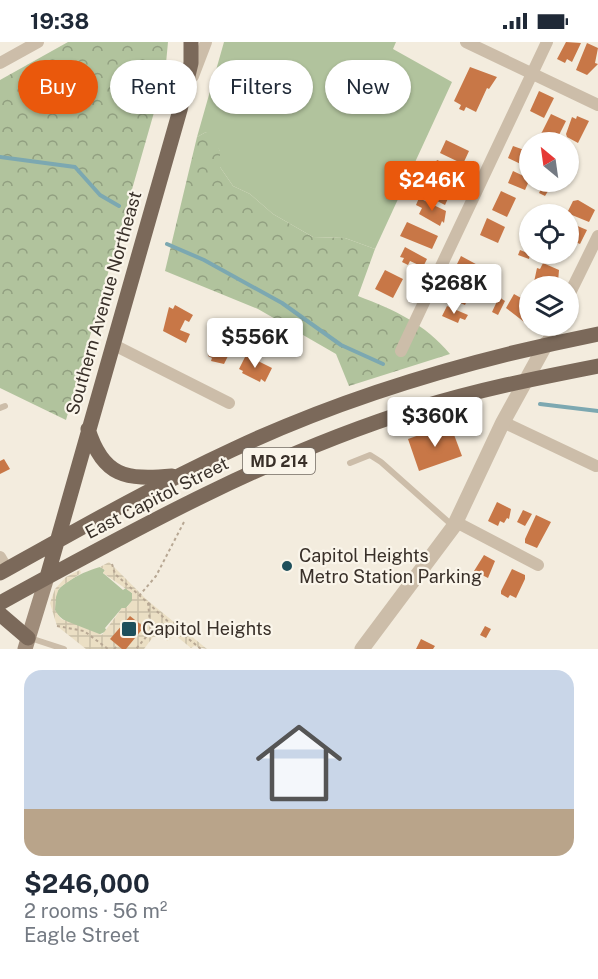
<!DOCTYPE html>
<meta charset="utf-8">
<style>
body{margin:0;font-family:"Public Sans",sans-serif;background:#f6f6f7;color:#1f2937;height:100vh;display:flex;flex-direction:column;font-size:22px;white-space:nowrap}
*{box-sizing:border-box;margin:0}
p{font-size:20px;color:#747a83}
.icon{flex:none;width:33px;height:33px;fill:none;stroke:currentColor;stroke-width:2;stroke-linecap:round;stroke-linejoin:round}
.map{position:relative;height:607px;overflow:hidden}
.sheet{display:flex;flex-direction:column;background:#fff;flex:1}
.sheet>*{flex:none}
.guide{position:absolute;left:18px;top:18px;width:562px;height:54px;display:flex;gap:12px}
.needle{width:39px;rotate:331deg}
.buttons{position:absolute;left:519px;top:90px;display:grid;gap:12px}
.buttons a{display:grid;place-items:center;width:60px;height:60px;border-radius:50%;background:#fff;box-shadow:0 2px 4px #0004;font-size:30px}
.price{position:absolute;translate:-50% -51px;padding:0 14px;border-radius:6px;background:#fff;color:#222;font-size:20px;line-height:39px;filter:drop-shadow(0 2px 3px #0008)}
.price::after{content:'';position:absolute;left:50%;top:36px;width:18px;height:14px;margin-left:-9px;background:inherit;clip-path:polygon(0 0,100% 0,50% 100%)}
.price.selected{background:#ea580c;color:#fff}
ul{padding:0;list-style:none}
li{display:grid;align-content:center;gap:12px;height:318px;padding:0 24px}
li span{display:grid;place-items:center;height:186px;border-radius:18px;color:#555}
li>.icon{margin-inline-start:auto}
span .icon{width:108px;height:108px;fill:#fffc;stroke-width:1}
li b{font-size:26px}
.pill{padding:0 21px;border-radius:27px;background:#fff;box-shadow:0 2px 4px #0004;font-size:21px;line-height:54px}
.pill.selected{background:#ea580c;color:#fff}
.status{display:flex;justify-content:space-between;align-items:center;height:42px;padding:0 30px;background:#fff;direction:ltr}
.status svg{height:16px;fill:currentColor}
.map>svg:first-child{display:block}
.grass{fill:#b1c39d}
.forest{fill:url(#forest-crowns)}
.plaza{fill:url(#plaza-grid)}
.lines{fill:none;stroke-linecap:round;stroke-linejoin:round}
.stream{stroke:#7ca8b1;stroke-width:4}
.building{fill:#c87747}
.path{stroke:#b7a793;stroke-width:2;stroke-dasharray:3 3;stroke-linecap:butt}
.service{stroke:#ccbda9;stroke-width:6}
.minor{stroke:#ccbda9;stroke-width:12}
.tertiary{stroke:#ccbda9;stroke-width:15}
.secondary{stroke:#9f8c7a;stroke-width:15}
.primary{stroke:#7b695a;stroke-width:15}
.poi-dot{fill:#1e4f5b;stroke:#faf5ea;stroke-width:2}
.labels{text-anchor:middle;stroke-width:4.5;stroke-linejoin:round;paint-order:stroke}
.shield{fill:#faf5ea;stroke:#736b63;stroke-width:1.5}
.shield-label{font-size:16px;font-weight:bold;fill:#393029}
.street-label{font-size:18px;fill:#393029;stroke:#faf5ea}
.poi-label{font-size:18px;fill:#393029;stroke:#faf5ea;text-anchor:start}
</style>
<div class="status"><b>19:38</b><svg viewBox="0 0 49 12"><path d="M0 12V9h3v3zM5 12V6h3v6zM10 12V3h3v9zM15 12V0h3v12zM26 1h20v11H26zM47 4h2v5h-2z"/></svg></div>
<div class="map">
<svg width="598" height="607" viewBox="0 0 598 607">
<defs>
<pattern id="forest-crowns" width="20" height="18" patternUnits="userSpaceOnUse" patternTransform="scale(1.5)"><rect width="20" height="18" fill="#b1c39d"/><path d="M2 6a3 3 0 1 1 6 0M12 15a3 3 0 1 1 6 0" fill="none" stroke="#919f80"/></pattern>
<pattern id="plaza-grid" width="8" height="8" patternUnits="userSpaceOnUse" patternTransform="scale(1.5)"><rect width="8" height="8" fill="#ebdfc4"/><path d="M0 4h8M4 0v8" fill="none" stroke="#cac0a8"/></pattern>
</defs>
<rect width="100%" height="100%" fill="#f3ecde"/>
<path class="grass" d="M224 0H396L393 7 452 40 375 207 345 196 313 195 273 172 250 152 233 144 220 125V109L206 90 197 95Z
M100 525 105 528 103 531 123 548 126 546 132 551V559L126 566H122L105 586 107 589 98 593C87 588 68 583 59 574 35 550 84 529 100 525Z"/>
<path class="forest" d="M68 0H168L165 32 66 378 0 346V38Z
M206 90 212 93 220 109V125L233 144 250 152 273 172 313 195 345 196 375 207 358 254C395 268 425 282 450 312L349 344 336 312 258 267 165 229 197 95Z"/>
<path class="plaza" d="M109 520 147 558 207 607 194 604 191 606 175 593 167 599 164 595H153L144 607H86L57 584 50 561 55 547 66 535 80 528 81 531 59 546 56 555 55 568 61 577 102 593 122 566H126L132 559V551L103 531 105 528 100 525Z"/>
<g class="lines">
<path class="stream" d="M0 115 75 125 100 153 119 164
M167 202 204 218 282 261 341 303 383 322
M540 362 598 369"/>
</g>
<path class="building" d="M566 0 581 1 572 20 567 17 565 21 557 17Z
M587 1 598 6 595 21 598 22 587 33 576 28Z
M470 25 497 35 489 47 487 46 476 70 466 65 464 69 459 67 461 63 454 59Z
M539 49 554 56 544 76 530 69Z
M551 72 566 79 556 99 541 92Z
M577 74 589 79 578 101 567 95 566 92 572 75 576 77Z
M446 98 469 109 463 122 440 111Z
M513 104 530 110 527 125 508 116Z
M437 118 460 128 454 141 431 130Z
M513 129 530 137 525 148 508 141Z
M432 140 451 150 445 163 425 153Z
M543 143 550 146 545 154 539 151Z
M501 149 516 156 507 175 492 168Z
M419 156 446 169 444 181 442 179 440 184 419 172 422 166 416 163Z
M578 158 595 168 589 180 567 171 573 159Z
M487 176 505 185 498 201 480 193Z
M407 180 438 194 432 207 400 194Z
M568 180 587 188 580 202 568 197Z
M405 205 427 217 423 225 410 219 408 223 402 220 404 216 400 215Z
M520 208 530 212 529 217 518 213Z
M461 214 485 227 480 237 455 226Z
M543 221 559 228 558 240 554 238 551 244 534 240 537 226 540 227Z
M385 228 403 237 393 256 375 247Z
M446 245 468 256 465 263 442 253Z
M514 252 530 261 528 283 506 266Z
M499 255 505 259 498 273 492 270Z
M175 263 193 273 189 280 185 278 180 288 190 292 186 301 163 289 169 265 173 267Z
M447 264 468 273 465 278 460 276 458 281 442 274Z
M214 301 231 308 224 322 211 319 212 316 208 314Z
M246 313 272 326 265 340 261 337 260 340 242 331 243 329 239 327Z
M450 382 462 414 419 429 408 397Z
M4 417 10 427 0 432V419Z
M497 460 511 467 509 477 507 476 504 481 500 479 498 484 488 479Z
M523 468 532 472 525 484 517 480Z
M536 473 551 480 537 506 525 501V497Z
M484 513 495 519 488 536 474 529Z
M512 527 525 533V537L516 556 510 553 508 556 501 552V549Z
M130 574 144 585 126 607H122L110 597Z
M485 584 491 587 486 596 480 593Z
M421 597 435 604 433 607H416Z"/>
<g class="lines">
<path class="path" d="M112 522 115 532 148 561 151 589 136 607
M139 554 156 534 184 480
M148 561 175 586 151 589 154 580
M57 584 84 589 108 607
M175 586 201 607
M114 607 118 603"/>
<path class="service" d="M0 366 5 364
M350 421 370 413 381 420 453 484
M30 596 64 607"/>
<path class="minor" d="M466 0 598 63
M0 21 38 0
M193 34 206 0
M568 255 598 194
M112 302 229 361
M546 302 555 284
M401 309 547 0
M503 380 596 424
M456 480 538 523
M0 515 7 527"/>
<path class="tertiary" d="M362 607 454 484 503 380 546 302"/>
<path class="secondary" d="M25 607 47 535"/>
<path class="primary" d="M88 387C103 435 126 438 172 434
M0 531C77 488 154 444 234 407 349 353 473 317 598 292
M47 535 180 68 191 21V0
M0 561C135 487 269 413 416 367 476 348 537 336 598 324
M0 572 28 596"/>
</g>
<g class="poi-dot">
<circle cx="287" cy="524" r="6"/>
<rect x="121" y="579" width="16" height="16" rx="3"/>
</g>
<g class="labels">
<rect class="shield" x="243" y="406" width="72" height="26" rx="4.5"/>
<g class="shield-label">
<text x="279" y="425">MD 214</text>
</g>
<g class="street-label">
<text transform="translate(104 261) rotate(-74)" y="6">Southern Avenue Northeast</text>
<text transform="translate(157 456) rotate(-27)" y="6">East Capitol Street</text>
</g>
<g class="poi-label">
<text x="299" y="520">Capitol Heights<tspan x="299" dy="21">Metro Station Parking</tspan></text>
<text x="142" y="593">Capitol Heights</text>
</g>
</g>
</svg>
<div class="buttons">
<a><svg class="needle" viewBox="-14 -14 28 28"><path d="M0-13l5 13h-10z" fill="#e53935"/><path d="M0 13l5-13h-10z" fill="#747a83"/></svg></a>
<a><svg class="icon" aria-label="locate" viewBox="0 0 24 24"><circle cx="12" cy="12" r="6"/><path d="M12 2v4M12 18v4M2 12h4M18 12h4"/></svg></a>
<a><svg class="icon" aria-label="layers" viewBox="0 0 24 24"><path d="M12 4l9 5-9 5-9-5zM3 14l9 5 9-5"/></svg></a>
</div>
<b class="price selected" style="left:432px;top:170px">$246K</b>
<b class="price" style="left:454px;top:273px">$268K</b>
<b class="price" style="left:255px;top:327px">$556K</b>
<b class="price" style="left:435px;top:406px">$360K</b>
<div class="guide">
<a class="pill selected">Buy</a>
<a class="pill">Rent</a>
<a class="pill">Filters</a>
<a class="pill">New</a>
</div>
</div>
<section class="sheet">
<ul>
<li><span style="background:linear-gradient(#c9d6e8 75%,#b9a48a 0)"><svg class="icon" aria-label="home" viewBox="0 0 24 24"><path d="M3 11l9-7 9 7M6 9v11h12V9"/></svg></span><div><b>$246,000</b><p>2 rooms · 56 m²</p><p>Eagle Street</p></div></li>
</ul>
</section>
